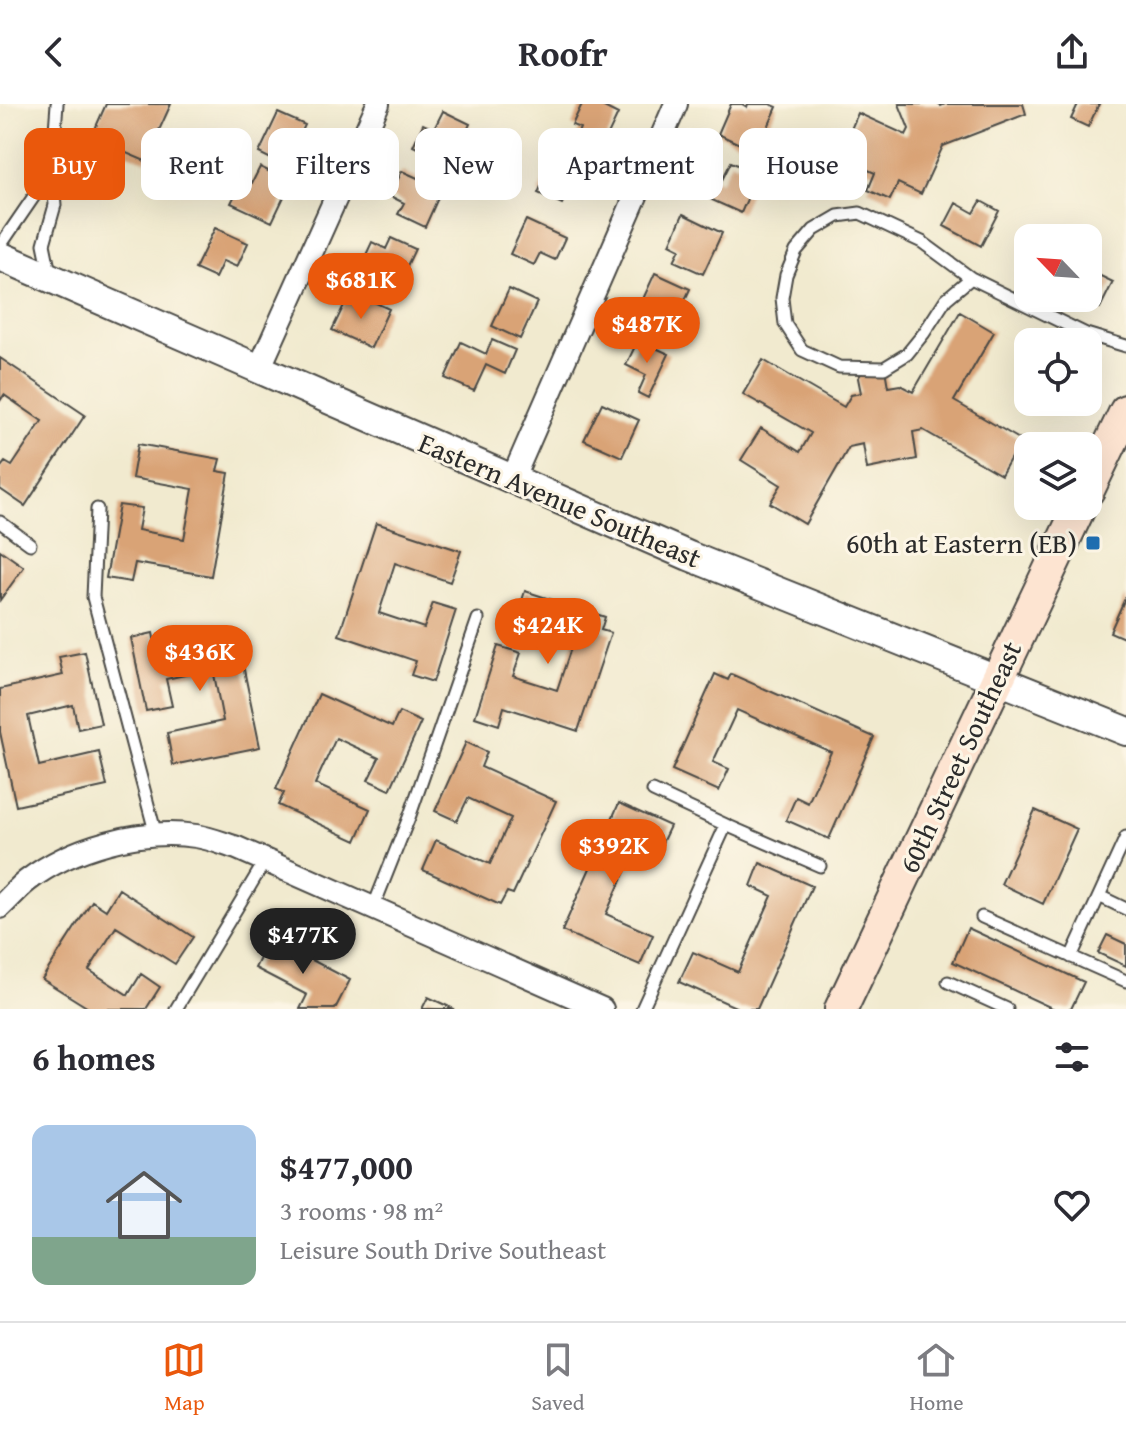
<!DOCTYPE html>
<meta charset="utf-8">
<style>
body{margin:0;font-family:"Gentium Book Plus",serif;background:#f2f2f3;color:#2b2b33;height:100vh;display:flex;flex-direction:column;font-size:30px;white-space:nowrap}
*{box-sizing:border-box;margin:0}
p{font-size:26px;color:#7c7c81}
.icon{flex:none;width:44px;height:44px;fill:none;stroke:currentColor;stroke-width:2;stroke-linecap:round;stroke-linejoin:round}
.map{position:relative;height:905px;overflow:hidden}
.drawer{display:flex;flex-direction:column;background:#fff;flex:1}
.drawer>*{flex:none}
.banner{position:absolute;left:24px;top:24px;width:1078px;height:72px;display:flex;gap:16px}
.needle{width:52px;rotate:295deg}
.buttons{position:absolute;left:1014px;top:120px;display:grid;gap:16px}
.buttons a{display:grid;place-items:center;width:88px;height:88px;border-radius:16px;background:#fff;box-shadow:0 8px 32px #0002;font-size:40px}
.price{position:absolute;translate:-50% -68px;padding:0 18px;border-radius:28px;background:#ea580c;color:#fff;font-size:26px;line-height:52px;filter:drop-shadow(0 2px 4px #0008)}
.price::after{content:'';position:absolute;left:50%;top:48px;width:24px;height:18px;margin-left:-12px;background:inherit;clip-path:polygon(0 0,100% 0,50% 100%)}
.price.current{background:#222;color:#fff}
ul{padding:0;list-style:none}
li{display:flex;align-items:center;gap:24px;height:200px;padding:0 32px}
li+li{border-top:2px solid #e1e1e2}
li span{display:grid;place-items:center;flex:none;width:224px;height:160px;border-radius:16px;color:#555}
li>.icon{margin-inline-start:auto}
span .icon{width:96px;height:96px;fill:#fffc;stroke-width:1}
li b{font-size:34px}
h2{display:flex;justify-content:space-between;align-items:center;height:96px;padding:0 32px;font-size:34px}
.tag{padding:0 28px;border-radius:16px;background:#fff;box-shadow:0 8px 32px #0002;font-size:28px;line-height:72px}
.tag.current{background:#ea580c;color:#fff}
header{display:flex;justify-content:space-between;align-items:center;height:104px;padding:0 32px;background:#fff;font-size:36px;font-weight:700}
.menu{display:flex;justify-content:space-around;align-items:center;height:112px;border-top:2px solid #e1e1e2;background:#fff;font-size:22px;color:#7c7c81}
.menu a{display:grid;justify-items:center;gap:4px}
.menu .current{color:#ea580c}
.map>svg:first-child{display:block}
.building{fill:#d9a376}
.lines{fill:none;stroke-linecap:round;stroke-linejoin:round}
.service-casing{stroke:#494844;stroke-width:15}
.minor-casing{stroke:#494844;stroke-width:26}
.tertiary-casing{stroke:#494844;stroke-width:32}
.secondary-casing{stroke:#494844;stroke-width:36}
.service{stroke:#fff;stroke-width:11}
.minor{stroke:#fff;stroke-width:22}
.tertiary{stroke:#fff;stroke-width:28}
.secondary{stroke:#fde4d1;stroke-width:32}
.poi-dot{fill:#1f6fb2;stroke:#fcf5e5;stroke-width:3}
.labels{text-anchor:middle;stroke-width:6;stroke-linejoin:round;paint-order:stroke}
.street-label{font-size:28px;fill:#2b2b2b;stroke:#fcf5e5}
.poi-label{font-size:28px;fill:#2b2b2b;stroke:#fcf5e5;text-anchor:end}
</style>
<header><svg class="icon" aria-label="back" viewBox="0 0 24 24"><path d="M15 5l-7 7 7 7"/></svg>Roofr<svg class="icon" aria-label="share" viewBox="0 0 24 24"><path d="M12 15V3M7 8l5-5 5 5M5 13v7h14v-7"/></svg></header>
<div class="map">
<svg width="1126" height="905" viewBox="0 0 1126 905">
<rect width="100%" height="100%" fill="#fcf5e5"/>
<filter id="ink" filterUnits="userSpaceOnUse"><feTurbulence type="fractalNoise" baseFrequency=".0125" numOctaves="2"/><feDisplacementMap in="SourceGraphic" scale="16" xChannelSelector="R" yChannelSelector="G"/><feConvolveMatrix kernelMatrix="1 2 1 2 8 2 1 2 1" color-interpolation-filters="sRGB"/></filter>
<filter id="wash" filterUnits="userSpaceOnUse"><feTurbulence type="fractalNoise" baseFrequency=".006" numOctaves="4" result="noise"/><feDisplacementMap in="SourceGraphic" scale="32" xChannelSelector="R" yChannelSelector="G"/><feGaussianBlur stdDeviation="1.8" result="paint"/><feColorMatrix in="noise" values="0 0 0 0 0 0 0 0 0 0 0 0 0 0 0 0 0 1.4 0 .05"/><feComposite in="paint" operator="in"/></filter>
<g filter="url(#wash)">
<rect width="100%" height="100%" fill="#f1eacf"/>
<g id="blocks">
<path class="building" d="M106 0H171L145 57 91 34Z
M582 0H598L618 10 599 50 574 38 580 24 572 21Z
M731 0H742L747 3 748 0H770L777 3 757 48 718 30Z
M899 0H940L941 2 945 0H1023L1026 10 943 42 921 90 898 79 890 96 868 86 875 69 839 53 858 9 906 31 909 25Z
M1078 0H1099L1088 23 1071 15Z
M443 7 470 20 451 60 413 42 423 20 434 25Z
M278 9 305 21 294 44 281 38 273 56 259 49Z
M552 58 589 75 581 94 568 87 562 100 538 89Z
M731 58 758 70 741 109 692 87 700 69 721 78Z
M260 63 291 78 272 118 231 99 243 75 252 79Z
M402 67 442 85 425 123 398 110 404 99 390 92Z
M981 97 999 107 981 142 944 122 956 99 974 109Z
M683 110 722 129 703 170 674 157 680 145 670 140Z
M526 116 565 134 555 156 540 149 534 161 510 150Z
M215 124 248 139 237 163 223 157 215 174 195 165Z
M391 134 415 145 397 183 359 166 372 138 386 145Z
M1088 166 1113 178 1100 204 1079 194H1088Z
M655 169 690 185 671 227 658 221 666 206 643 195Z
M509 185 537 198 520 235 492 222Z
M363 193 389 205 371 244 332 226 347 195 359 201Z
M960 208 994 228 954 297 1021 336 1001 371 923 326 913 328 917 355 867 365 863 340 849 343 805 420 770 399 781 381 741 356 761 324 800 348 811 329 743 290 763 256 844 303 851 291 861 289 858 274 861 270 885 265 888 283 900 281 913 288Z
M492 236 515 246 505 270 486 261 474 287 445 274 461 238 486 250Z
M638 236 669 250 648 294 638 289 646 271 626 261Z
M0 254 85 311 25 402 0 385V364L5 358 12 362 42 317 4 291 0 297Z
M602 299 639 316 622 353 584 336Z
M138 340 220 355 217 367 229 369 211 472 135 459 131 478 106 474 119 401 142 404 138 426 184 435 193 385 132 374Z
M376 419 461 447 450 478 395 459 379 509 424 524 433 499 456 506 433 578 411 571 416 557 339 531Z
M0 446 24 463 0 496Z
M525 487 605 513 601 526 611 529 578 627 504 603 499 621 475 613 498 542 521 549 513 572 557 586 573 538 515 519Z
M1126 492V535L1110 528Z
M236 527 260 643 173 661 167 629 223 617 213 565 166 575 172 602 146 607 131 534 153 529 156 544Z
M85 548 101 620 78 625 73 601 28 612 39 662 99 648 107 682 16 702 0 628V585L63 571 59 553Z
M715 570 728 576 731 570 874 633 829 735 786 716 796 693 808 699 831 648 737 606 713 658 729 665 719 687 672 666Z
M319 590 392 623 399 608 421 618 390 686 368 676 379 654 336 634 315 680 370 705 356 737 278 701 284 689 276 685Z
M466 638 487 648 481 663 556 697 513 790 507 788 500 801 423 766 436 736 490 760 511 714 468 694 457 717 435 707Z
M619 699 670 722 660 743 640 734 606 810 653 831 640 861 562 827Z
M1035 706 1077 725 1043 800 1001 780Z
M760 759 812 782 757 905H740L679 878 693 848 738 868 772 792 751 782Z
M119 785 193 833 175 860 116 823 89 866 128 891 141 870 160 883 146 905H90L42 875 92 797 106 806Z
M968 824 1084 878 1071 905H1054L953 858Z
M1107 831 1126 840V862L1098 849Z
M270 834 350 876 335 905H300L307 891 255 864Z
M428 893 454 905H422Z"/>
</g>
</g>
<g filter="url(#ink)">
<use href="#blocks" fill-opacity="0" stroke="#494844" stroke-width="2"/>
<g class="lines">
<defs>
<path id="service" d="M0 142 52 66
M50 169 44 140 55 101 52 66 57 0
M971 174 946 195 924 229 907 250 884 264 839 263 802 246 785 220 782 194 786 171 796 147 814 126 838 112 860 109 922 138 971 174 1086 230 1126 242
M97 405 93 493 156 731
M0 418 30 440
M726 721 820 762
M1099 792 1126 805
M373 804 410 711 478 515
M982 813 1126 877
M1071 853 1126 733
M948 878 1007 905
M176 905 265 757
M642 905 726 721 653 687"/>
<path id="minor" d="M259 265 378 0
M512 376 676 0
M0 803C9 795 17 785 27 777 71 743 140 724 196 732 210 734 224 740 237 744L602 905"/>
<path id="tertiary" d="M0 152 689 452 1126 627"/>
<path id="secondary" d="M1088 386 1126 307
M841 905 1080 402"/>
</defs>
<use href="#service" class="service-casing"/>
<use href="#minor" class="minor-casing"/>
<use href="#tertiary" class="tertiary-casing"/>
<use href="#secondary" class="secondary-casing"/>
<use href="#service" class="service"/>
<use href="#minor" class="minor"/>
<use href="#tertiary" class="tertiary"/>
<use href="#secondary" class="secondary"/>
</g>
</g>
<rect class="poi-dot" x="1085" y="431" width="16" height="16" rx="4"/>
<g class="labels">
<g class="street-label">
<text transform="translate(560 396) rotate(23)" y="10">Eastern Avenue Southeast</text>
<text transform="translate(960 653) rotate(-65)" y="10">60th Street Southeast</text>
</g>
<g class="poi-label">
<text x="1077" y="449">60th at Eastern (EB)</text>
</g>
</g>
</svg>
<div class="buttons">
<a><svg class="needle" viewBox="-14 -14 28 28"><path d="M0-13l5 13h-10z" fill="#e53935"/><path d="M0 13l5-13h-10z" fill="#7c7c81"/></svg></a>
<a><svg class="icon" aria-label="locate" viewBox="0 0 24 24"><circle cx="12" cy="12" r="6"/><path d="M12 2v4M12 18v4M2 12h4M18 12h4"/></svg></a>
<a><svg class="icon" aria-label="layers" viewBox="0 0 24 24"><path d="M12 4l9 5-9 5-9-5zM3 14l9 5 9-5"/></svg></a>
</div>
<b class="price" style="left:361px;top:217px">$681K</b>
<b class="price" style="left:647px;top:261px">$487K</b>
<b class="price" style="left:548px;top:562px">$424K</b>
<b class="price" style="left:200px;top:589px">$436K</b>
<b class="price" style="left:614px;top:783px">$392K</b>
<b class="price current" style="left:303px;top:872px">$477K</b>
<div class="banner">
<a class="tag current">Buy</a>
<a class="tag">Rent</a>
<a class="tag">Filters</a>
<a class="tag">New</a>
<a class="tag">Apartment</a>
<a class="tag">House</a>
</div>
</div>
<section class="drawer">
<h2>6 homes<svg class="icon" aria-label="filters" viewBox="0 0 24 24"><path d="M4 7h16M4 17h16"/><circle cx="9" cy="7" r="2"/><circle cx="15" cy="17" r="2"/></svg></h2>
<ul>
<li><span style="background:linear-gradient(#a9c7e8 70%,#7fa58c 0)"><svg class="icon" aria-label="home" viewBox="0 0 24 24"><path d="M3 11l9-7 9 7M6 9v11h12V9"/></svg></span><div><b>$477,000</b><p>3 rooms · 98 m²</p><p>Leisure South Drive Southeast</p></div><svg class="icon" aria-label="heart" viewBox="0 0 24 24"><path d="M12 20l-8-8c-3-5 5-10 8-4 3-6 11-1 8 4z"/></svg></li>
</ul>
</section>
<nav class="menu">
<a class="current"><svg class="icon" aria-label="map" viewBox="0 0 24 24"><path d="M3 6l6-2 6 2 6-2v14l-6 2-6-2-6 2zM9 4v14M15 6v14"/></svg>Map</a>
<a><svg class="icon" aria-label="saved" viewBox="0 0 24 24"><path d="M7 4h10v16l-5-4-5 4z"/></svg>Saved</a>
<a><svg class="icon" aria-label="home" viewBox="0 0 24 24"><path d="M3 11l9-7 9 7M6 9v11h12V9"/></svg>Home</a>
</nav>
